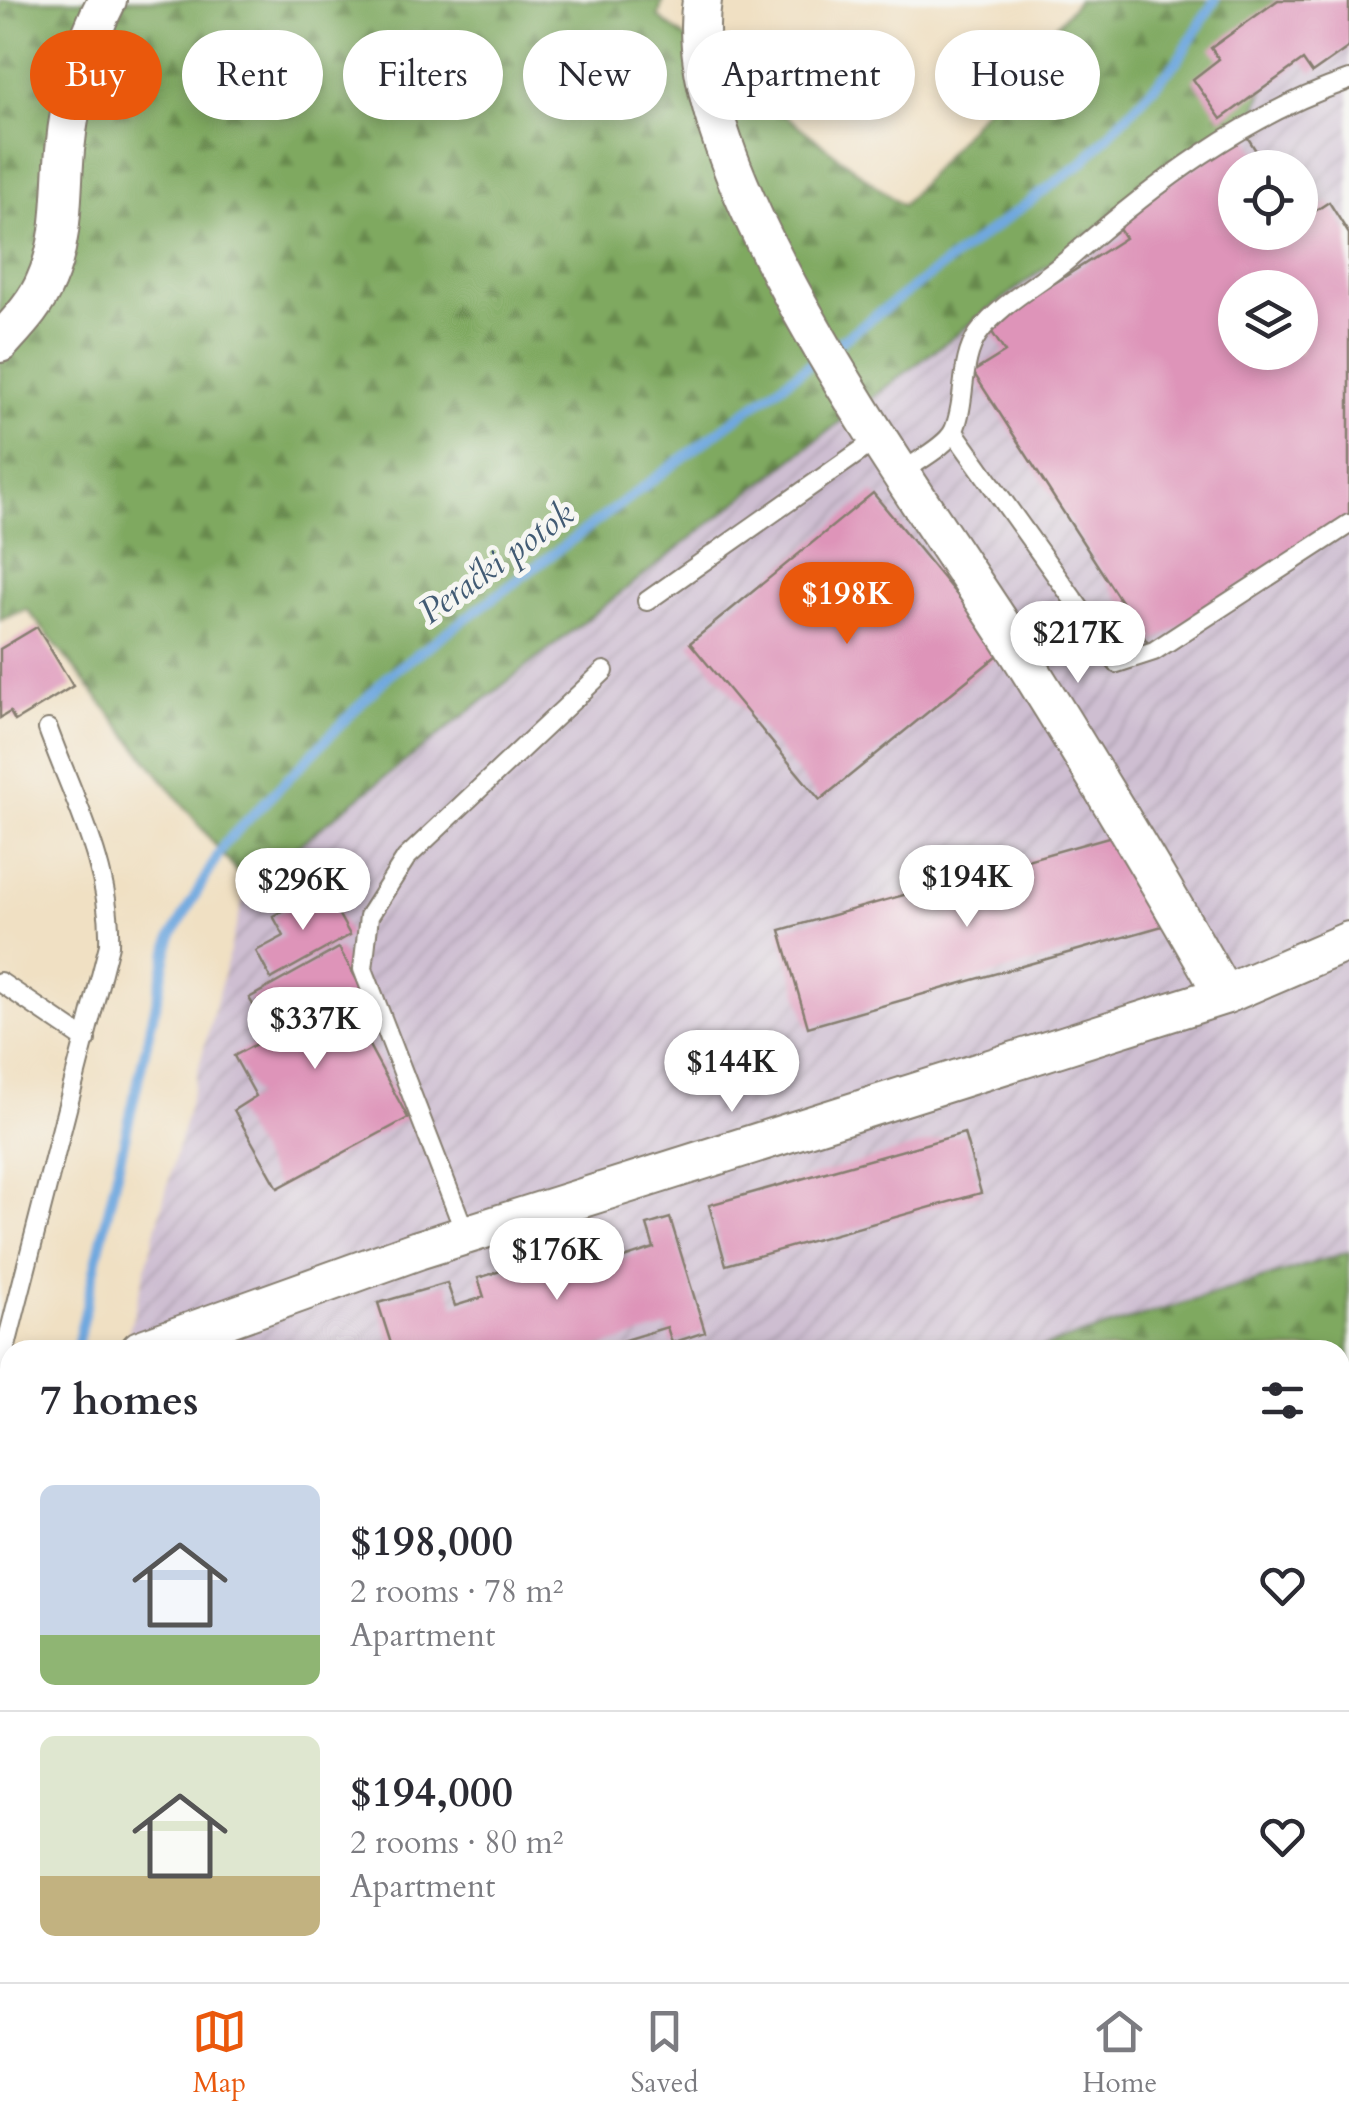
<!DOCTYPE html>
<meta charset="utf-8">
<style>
body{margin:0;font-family:Cardo,serif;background:#f2f2f3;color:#2b2b33;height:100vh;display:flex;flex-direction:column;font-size:38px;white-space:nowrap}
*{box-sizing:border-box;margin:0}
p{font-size:32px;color:#7c7c81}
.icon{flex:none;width:55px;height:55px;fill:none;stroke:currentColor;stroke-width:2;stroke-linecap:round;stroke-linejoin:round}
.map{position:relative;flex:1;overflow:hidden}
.panel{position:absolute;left:0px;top:1340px;width:1350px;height:642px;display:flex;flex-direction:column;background:#fff;border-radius:30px 30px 0 0;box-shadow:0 5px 15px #0003}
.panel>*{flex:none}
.guide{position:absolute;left:30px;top:30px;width:1290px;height:90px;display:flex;gap:20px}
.buttons{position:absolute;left:1218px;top:150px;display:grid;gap:20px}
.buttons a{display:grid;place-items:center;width:100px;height:100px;border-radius:50%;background:#fff;box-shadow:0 5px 15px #0003;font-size:50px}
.price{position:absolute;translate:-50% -85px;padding:0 22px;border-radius:35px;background:#fff;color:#222;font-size:32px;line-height:65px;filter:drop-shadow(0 2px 5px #0008)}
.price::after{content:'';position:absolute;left:50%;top:60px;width:30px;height:22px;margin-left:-15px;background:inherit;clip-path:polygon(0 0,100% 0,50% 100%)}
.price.on{background:#ea580c;color:#fff}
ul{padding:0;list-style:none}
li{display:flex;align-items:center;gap:30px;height:250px;padding:0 40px}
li+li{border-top:2px solid #e1e1e2}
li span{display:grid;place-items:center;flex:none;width:280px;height:200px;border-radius:15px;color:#555}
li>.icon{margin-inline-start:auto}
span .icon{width:120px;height:120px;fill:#fffc;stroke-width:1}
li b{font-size:42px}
h2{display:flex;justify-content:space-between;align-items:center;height:120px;padding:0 40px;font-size:42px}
.tag{padding:0 35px;border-radius:45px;background:#fff;box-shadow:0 5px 15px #0003;font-size:35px;line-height:90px}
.tag.on{background:#ea580c;color:#fff}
.tabs{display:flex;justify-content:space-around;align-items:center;height:140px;border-top:2px solid #e1e1e2;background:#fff;font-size:28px;color:#7c7c81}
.tabs a{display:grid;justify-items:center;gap:5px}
.tabs .on{color:#ea580c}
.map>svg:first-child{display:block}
.industrial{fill:url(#industrial-furrows);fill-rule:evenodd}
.forest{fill:url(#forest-firs);stroke:#4e623e;stroke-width:2.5}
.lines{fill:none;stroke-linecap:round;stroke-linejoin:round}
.stream{stroke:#70a8df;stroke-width:10}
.building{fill:#de94b9;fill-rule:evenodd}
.lane-casing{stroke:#867e70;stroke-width:22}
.street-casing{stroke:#867e70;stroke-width:42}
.lane{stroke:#fff;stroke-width:18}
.street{stroke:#fff;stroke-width:38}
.labels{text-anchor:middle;stroke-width:10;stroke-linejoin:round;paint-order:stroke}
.water-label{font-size:35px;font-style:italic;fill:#425b74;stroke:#f6f6f2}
</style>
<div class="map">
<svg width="1349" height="1982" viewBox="0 0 1349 1982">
<defs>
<pattern id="industrial-furrows" width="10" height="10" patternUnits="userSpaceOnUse" patternTransform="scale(2.5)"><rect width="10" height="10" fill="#cebed1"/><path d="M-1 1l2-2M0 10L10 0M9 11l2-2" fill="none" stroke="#b0a3b3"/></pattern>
<pattern id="forest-firs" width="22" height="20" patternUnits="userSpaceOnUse" patternTransform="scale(2.5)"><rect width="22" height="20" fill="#7fa960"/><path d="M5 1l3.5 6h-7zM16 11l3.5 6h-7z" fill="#67894e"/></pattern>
</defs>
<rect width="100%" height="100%" fill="#f6f6f2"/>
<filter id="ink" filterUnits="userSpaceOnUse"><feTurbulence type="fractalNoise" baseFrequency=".01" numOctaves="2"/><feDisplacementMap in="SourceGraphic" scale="20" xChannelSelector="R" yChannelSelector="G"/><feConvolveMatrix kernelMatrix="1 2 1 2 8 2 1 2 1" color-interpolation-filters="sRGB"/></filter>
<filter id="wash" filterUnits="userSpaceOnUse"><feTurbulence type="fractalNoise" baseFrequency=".0048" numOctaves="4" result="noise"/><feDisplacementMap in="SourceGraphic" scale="40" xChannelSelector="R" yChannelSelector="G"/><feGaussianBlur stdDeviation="2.25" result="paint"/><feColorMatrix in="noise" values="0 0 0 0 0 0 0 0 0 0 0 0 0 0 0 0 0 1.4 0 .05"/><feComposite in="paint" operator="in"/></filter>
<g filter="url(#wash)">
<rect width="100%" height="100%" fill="#f0e0c3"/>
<path class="industrial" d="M1298 0H1349V1252L1033 1350H124L247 885 784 464 1256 109ZM1235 168H1300V232H1235ZM1235 288H1300V352H1235Z"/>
<path class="forest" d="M0 0H663L658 17 902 206 1078 0H1298L1256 109 837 424 247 885 27 609 0 620Z
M1349 1252V1982H0V1534L10 1530V1972H1340V1350H1033Z"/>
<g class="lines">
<path class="stream" d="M76 1350 171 938 225 843 389 675 1083 162 1176 63 1215 0
M0 1515 10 1510"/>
</g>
<g id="blocks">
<path class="building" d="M1278 0H1349V47L1312 73 1303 60 1221 119 1193 79 1219 59 1211 48Z
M1246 135 1267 168H1235V232H1300V221L1329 202 1349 234V517L1149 645 973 372 1005 352 988 326 1125 238 1113 220ZM1235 288H1300V352H1235Z
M873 493 1003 651 820 800 690 643Z
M37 627 73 686 15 721 10 712 0 718V649Z
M1112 836 1166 925 808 1027 780 930Z
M324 888 350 935 271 979 256 951 284 936 273 916Z
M339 948 383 1027 365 1038 408 1118 278 1188 234 1110 256 1096 234 1056 271 1036 249 998Z
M964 1133 981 1193 726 1265 709 1205Z
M670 1218 705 1332 672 1343 667 1327 592 1350H393L378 1303 447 1283 455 1306 484 1297 478 1278 615 1236 621 1259 654 1248 647 1225Z"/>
</g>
</g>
<g filter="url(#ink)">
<use href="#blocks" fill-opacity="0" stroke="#867e70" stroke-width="2.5"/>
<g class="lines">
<defs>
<path id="lane" d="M954 432 1083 613
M901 473C915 462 947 446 954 430 967 401 959 362 978 334 1003 300 1042 283 1072 256 1154 184 1245 115 1349 80
M647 601 879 438
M1019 652 1083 613 1117 663 1154 651 1349 524
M0 982 86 1040
M466 1235 363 969 369 916 406 858 604 671
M8 1404 3 1373 6 1346 109 945C112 870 73 798 48 729"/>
<path id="street" d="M702 0C675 172 925 504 1018 651 1089 764 1158 878 1224 995
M0 343C17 324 36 305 46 280 64 239 61 193 65 150 70 98 83 46 107 0
M140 1350 418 1250 1224 995 1349 941
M0 1407 10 1403"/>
</defs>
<use href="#lane" class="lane-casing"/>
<use href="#street" class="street-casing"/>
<use href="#lane" class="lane"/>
<use href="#street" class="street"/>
</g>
</g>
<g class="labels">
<g class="water-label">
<text transform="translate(496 562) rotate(-36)" y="12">Perački potok</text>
</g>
</g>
</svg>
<div class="buttons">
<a><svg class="icon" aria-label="locate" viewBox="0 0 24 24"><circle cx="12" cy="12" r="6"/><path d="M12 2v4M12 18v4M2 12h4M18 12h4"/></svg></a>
<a><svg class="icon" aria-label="layers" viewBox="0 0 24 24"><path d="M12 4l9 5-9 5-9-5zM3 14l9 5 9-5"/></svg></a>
</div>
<b class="price on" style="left:847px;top:647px">$198K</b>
<b class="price" style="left:1078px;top:686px">$217K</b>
<b class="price" style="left:967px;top:930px">$194K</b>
<b class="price" style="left:303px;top:933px">$296K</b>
<b class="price" style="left:315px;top:1072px">$337K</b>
<b class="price" style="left:732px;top:1115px">$144K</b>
<b class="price" style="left:557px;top:1303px">$176K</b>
<div class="guide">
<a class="tag on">Buy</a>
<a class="tag">Rent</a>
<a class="tag">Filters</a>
<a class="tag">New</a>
<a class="tag">Apartment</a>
<a class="tag">House</a>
</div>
<section class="panel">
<h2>7 homes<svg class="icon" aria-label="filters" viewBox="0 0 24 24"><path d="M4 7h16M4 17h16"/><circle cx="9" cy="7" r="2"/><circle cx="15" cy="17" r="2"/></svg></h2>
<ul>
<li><span style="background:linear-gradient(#c9d6e8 75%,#8fb573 0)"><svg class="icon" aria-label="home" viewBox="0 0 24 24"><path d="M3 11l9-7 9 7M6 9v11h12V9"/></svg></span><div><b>$198,000</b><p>2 rooms · 78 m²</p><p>Apartment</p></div><svg class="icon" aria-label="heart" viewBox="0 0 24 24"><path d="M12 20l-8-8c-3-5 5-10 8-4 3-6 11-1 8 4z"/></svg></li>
<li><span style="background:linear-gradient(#dfe7d0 70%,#c2b280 0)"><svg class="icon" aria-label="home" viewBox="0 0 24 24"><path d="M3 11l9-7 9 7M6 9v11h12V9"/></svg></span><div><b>$194,000</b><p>2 rooms · 80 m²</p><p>Apartment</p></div><svg class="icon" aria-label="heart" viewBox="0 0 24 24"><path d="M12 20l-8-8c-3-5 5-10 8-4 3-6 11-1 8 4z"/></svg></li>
</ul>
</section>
</div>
<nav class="tabs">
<a class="on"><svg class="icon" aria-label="map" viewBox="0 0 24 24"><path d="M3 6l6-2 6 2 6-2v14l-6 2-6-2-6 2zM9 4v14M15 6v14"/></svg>Map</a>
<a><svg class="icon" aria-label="saved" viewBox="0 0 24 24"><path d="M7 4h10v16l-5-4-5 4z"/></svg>Saved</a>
<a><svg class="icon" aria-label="home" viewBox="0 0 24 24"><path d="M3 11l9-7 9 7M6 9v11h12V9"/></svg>Home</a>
</nav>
